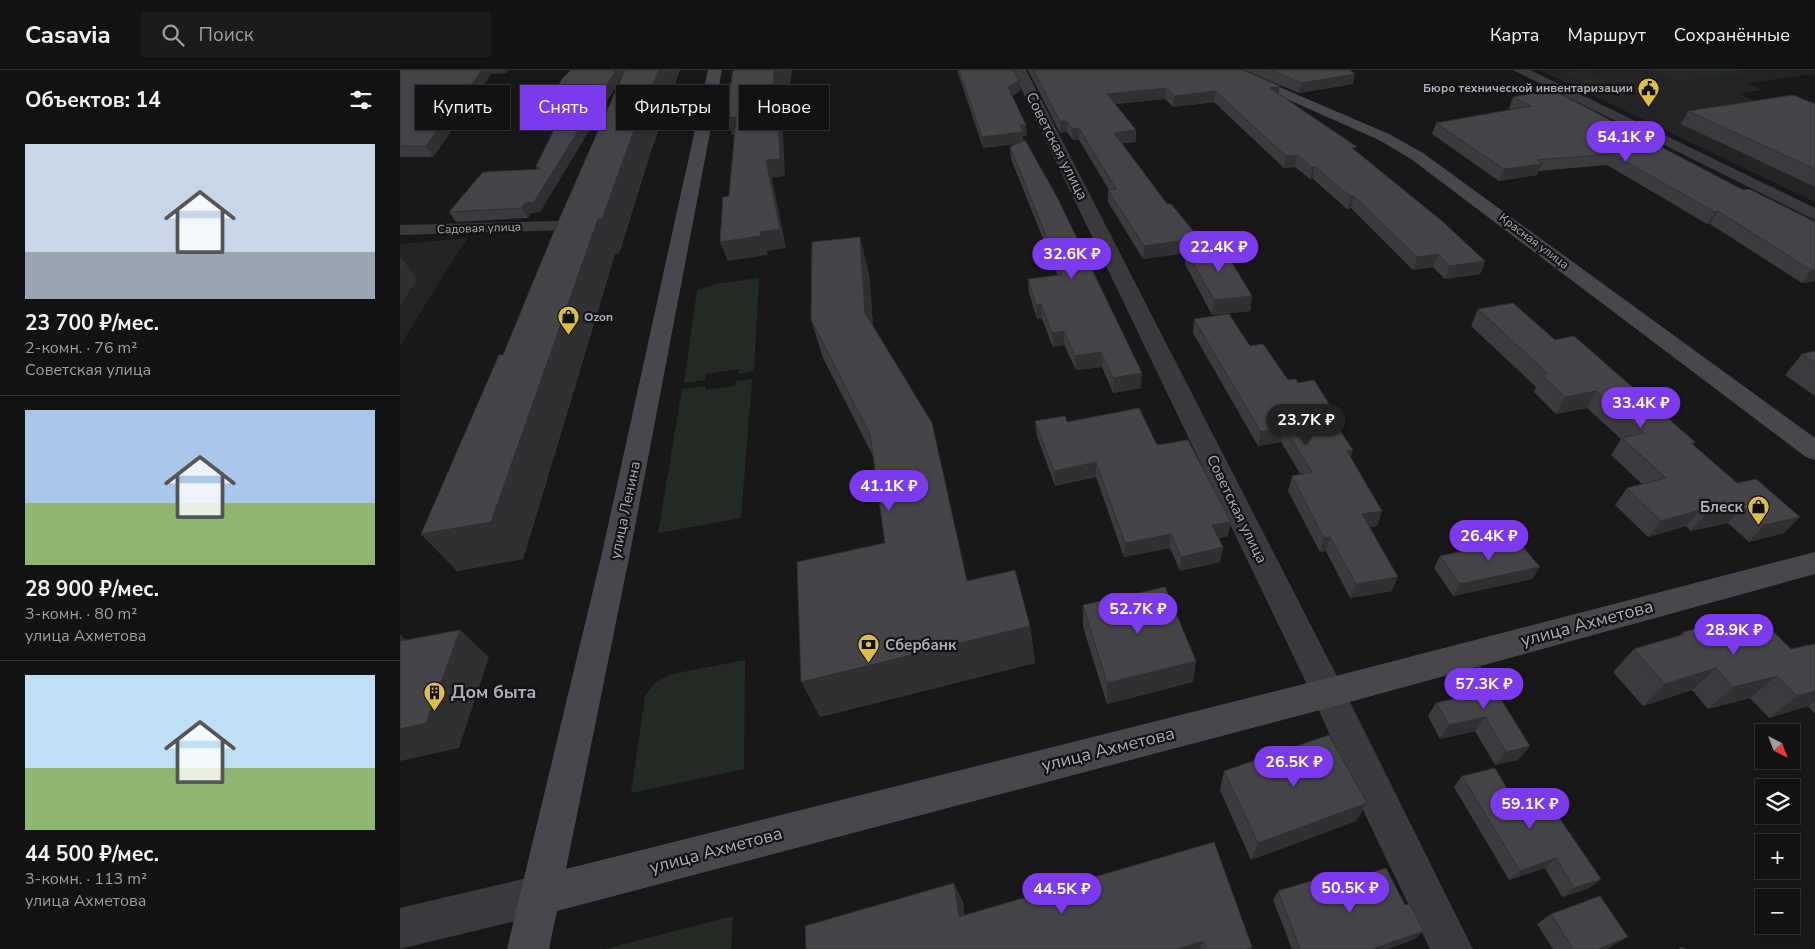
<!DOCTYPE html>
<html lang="ru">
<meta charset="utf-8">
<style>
body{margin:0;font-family:"Nunito Sans",sans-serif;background:#1b1b1c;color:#f1f3f6;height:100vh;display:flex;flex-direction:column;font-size:19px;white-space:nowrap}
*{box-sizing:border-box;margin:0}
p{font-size:16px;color:#9c9ea0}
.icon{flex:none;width:28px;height:28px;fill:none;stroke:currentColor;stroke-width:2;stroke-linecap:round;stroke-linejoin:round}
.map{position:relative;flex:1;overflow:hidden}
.panel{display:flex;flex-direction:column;background:#121213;width:400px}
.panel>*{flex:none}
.hud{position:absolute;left:15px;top:15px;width:475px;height:45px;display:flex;gap:10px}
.needle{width:32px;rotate:138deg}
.buttons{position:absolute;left:1355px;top:654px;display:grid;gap:10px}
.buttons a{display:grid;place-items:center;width:45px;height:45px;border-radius:0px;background:#121213;box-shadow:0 2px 8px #0003,0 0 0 1px #313233;font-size:25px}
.price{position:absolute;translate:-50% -42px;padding:0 11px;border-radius:18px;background:#7c3aed;color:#fff;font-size:16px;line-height:32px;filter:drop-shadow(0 1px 2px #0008)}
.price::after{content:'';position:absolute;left:50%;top:30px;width:15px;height:11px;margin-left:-8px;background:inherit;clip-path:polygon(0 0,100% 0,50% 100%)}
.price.active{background:#222;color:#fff}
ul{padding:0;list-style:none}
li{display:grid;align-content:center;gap:10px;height:265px;padding:0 25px}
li+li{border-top:1px solid #313233}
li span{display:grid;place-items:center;height:155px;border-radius:0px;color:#555}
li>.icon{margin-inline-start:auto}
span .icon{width:90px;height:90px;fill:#fffc;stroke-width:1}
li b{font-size:21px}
h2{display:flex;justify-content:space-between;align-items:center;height:60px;padding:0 25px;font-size:21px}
.tag{padding:0 18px;border-radius:0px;background:#121213;box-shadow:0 2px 8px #0003,0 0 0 1px #313233;font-size:18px;line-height:45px}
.tag.active{background:#7c3aed;color:#fff}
header{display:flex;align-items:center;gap:30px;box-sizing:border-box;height:70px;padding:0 25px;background:#121213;border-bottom:1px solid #313233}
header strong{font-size:24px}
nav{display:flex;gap:28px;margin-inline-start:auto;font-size:18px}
.search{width:350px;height:45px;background:#1b1b1c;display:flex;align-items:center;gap:12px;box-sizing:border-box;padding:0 18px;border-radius:0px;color:#9c9ea0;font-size:19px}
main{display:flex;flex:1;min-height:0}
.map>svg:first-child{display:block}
.built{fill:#242426}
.green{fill:#242b25}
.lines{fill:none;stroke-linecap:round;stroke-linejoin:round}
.street{fill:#39393e;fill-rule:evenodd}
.secondary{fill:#47484e;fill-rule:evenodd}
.wall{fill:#3b3b3f}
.shaded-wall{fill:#303033}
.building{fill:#454549;stroke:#303033}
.labels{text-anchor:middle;stroke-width:4.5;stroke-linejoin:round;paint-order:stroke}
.far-poi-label{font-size:12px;font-weight:bold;fill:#abaeb8;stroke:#131214;text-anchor:end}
.far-street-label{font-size:12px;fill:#abaeb8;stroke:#131214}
.street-label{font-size:15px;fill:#abaeb8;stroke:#131214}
.poi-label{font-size:15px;font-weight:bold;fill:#abaeb8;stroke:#131214;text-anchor:end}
.near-street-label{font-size:18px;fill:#abaeb8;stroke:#131214}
.near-poi-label{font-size:18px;font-weight:bold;fill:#abaeb8;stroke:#131214;text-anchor:start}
</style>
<header>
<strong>Casavia</strong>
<div class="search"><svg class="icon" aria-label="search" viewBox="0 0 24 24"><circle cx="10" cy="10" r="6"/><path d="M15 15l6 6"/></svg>Поиск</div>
<nav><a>Карта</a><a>Маршрут</a><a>Сохранённые</a></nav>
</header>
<main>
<section class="panel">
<h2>Объектов: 14<svg class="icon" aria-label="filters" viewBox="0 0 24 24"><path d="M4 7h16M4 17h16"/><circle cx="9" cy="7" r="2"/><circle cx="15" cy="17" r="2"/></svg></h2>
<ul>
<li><span style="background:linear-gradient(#c9d6e8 70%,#9aa5b1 0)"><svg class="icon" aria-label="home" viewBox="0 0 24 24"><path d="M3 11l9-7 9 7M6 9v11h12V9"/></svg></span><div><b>23 700 ₽/мес.</b><p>2-комн. · 76 m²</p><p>Советская улица</p></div></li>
<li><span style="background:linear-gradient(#a9c7e8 60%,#8fb573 0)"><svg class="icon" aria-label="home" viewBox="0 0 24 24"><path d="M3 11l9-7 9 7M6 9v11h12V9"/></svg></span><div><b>28 900 ₽/мес.</b><p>3-комн. · 80 m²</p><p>улица Ахметова</p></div></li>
<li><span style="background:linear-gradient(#bfe0f5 60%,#8fb573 0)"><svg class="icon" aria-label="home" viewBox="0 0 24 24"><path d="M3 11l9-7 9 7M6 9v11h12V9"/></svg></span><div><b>44 500 ₽/мес.</b><p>3-комн. · 113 m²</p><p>улица Ахметова</p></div></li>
</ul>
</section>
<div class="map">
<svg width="1415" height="879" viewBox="0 0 1415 879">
<rect width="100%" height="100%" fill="#181819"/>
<path class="built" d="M1140 0H1415V4L1347 13 1362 20 1339 24 1367 36 1415 74V132Z
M68 168 51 193 0 276V174Z"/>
<path class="green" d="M1249 0H1338L1345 3 1273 11Z
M1185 1 1209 14 1190 16 1166 3Z
M359 208 354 301 339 304V299L306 304 305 310 284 313 297 220 316 214Z
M352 309 341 448 258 463 282 319 305 316V320L335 316 336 311Z
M345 590 344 699 231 723 245 626 256 612 272 604Z
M333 846 331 879H205Z"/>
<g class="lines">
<path class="street" d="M612 0H626L940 612 1073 879H1030L969 753 913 627Z
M1113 0H1130L1415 138V150Z
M158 151 164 152 167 156 164 160 0 165V155Z
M140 805 154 811 160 825 154 839 140 845 0 879V838Z"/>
<path class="secondary" d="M308 0H322L230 483 166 799 928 608 1415 482V504L928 638 157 841 149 879H107L202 483Z
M822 0H840L989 64 1023 83 1415 368V390L1406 387 1011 89 979 70Z"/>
</g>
<path class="wall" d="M0 0 106 3 91 4 33 87H0Z
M171 0H280L250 84 219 184H215L123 489 57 501 21 464 103 285 224 3 140 142 131 143 128 148 56 152 49 142 137 99 136 96 160 48 148 49Z
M557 0H614L619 11 620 21 612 26 627 66H623V71L741 318 713 323 702 297 676 300 664 275 653 277 642 249H637L629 223 628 209 658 206 611 89 610 77 615 74 583 78Z
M628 0H843L879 24 956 81 1085 191 1080 204 1045 209 1033 197 1013 200 951 138 947 139 913 109H910L895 97 884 98 814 32 773 37 765 29 715 34 736 60V72L722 73 767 134 799 168 798 178 852 226 850 241 812 245 785 194 786 183 743 189 708 132V120H709L679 70H673L667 62 660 63Z
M845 0H950L953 14 899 23Z
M1113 27 1391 140 1415 211 1402 213 1310 154H1307L1207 95 1139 101 1137 105 1099 111 1032 64 1036 53 1112 40 1109 38Z
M1415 34V117L1281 54 1288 41Z
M469 203 473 256 567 511 630 556 635 593 420 647 485 473 473 386 423 288 411 250Z
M1078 239 1155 270 1295 372 1293 375 1384 463 1349 472 1328 453 1291 461 1286 456 1248 467 1215 435 1227 418 1242 414 1211 385 1221 369 1187 338 1156 344 1134 322 1136 317 1071 256Z
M794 249 850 276 888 310 898 313 931 337 929 346 953 380 950 388 982 441 977 456 969 457 992 521 950 528 926 481 920 482 888 421 892 406 901 405 881 372 858 376 793 263Z
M1415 281V326L1385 305 1402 284Z
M635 351 667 352 757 375 828 466 818 468 823 477 820 492 780 501 770 478 724 487 696 407 655 416 637 366Z
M1040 486 1132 509 1053 526 1034 498Z
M683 535 793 612 707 634 683 557Z
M1316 559 1391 579 1415 574V644L1408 636 1369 648 1350 628 1308 639 1292 620 1243 636 1213 602 1234 579 1280 565 1283 562Z
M1061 607 1130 676 1118 690 1095 695 1075 661 1040 669 1028 646 1036 633 1056 628 1052 622Z
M824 701 967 733 956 751 851 790 820 720Z
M1062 706 1201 809 1189 818 1162 827 1145 798 1109 810 1054 717Z
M814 772 852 877 851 879H406L563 832 564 845Z
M918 820 1015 869 988 879H892L873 830 878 821Z
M1151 844 1212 876 1205 879H1153L1137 854Z"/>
<path class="shaded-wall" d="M82 0H109L106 3 91 4 33 87 26 76Z
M216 0H225L140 142 131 143 128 148 122 138 125 133Z
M259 0H280L250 84 219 184H215L123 489 57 501 21 464 198 149Z
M374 0H392L390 15 378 16 377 62 372 45Z
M955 4 953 14 899 23 901 13Z
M619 11 620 21 609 28 608 17Z
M880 16 878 27 870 18Z
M766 18 765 29 707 35V24Z
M815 21 814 32 773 37 774 26Z
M165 38 169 47 148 49 144 40Z
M378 44 383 61 385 106 372 108 386 178 367 181V185L328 191 320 172 360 162 366 90Z
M336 47 342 64 332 65 327 48Z
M660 51H667V62L660 63Z
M620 55H626L627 66H623L624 73 583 78 582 67Z
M679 58V70H673L672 59Z
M736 60V72L714 74V63Z
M897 85 895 97 884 98 886 86Z
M1142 94 1137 105 1099 111 1104 99Z
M912 97H915L913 109H910Z
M950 126H954L951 138 947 139Z
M1318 141 1310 154H1307L1315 142Z
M460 167 469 203 475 280 465 243Z
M799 168 798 181 786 180V183L743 189 744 176Z
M1038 184 1033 197 1013 200 1017 187Z
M0 186 17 209 0 236Z
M1085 191 1080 204 1045 209 1049 196Z
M1411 200H1415V211L1402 213Z
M852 226 850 241 812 245 814 230Z
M641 234 642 249H637L636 235Z
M664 261V275L653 277 652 263Z
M701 282 702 297 676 300 675 286Z
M742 303 741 318 713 323V308Z
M1196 321 1187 338 1156 344 1165 327Z
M931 337 928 352 925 339Z
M884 357 881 372 858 376 861 362Z
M953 380 948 395 947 381Z
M696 392V407L655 416 654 401Z
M1342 436 1328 453 1291 461 1305 445Z
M1300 440 1286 456 1248 467 1261 451Z
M982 441 977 456 957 459 962 444Z
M1400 447 1384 463 1349 472 1364 455Z
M831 452 828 466 810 470 812 455Z
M771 464 770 478 724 487 725 473Z
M930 467 926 481 920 482 924 468Z
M823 477 820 492 780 501 781 487Z
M1140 497 1132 509 1053 526 1060 514Z
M998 507 992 521 950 528 956 514Z
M630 556 635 593 420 647 401 612Z
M60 560 89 587 59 678 0 691V659Z
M0 564 6 570 0 585Z
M796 591 793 612 707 634V613Z
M1316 598 1292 620 1243 636 1265 614Z
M1377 606 1350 628 1308 639 1333 617Z
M1415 621V631L1408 636 1369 648 1397 626Z
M1085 647 1075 661 1040 669 1049 655Z
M1130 676 1118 690 1095 695 1106 682Z
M967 733 956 751 851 790 858 773Z
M1156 788 1145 798 1109 810 1120 801Z
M1201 809 1189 818 1162 827 1174 818Z
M554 813 563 832 567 865 559 847Z
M1024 861 1015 869 988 879H972Z
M1228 867 1212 876 1205 879H1198Z
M803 871 800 879H777Z"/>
<path class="building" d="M0 0H82L26 76H0Z
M171 0H216L134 132 125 133 122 138 49 142 83 102 141 99 136 96 165 38 144 40 162 9Z
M225 0H259L237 52 202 149H198L91 452 21 464 99 285H103L157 154Z
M333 0H380H374L372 45 378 44 380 89 366 90 380 159 360 162 361 166 320 172 323 127 329 126 336 47 327 48 328 32Z
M559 0H614L619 11 608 17 626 55H620L623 62 582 67Z
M633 0H843L880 16 870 18 957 77 952 78 1042 151 1085 191 1049 196 1038 184 1017 187 954 126H950L915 97H912L897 85 886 86 815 21 774 26 766 18 707 24 736 60 714 63 767 134H771L799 168 744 176 708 120 716 119 679 58 672 59 667 51H660Z
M871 0H950L955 4 901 13Z
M1153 20 1343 120 1349 119 1415 152V200H1411L1318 141 1315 142 1212 84 1137 90 1142 94 1104 99 1036 53 1131 36 1113 27Z
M1393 25 1415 34V99L1288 41Z
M625 70 658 129 742 303 713 308 701 282 675 286 664 261 652 263 641 234 636 235 628 209 662 205 610 77Z
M460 167 465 243 532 353 567 511 615 500 630 556 401 612 397 492 485 473 470 364 411 250 412 172Z
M822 176 852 226 814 230 786 180Z
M1113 233 1155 270 1174 266 1295 372 1291 373 1337 413 1356 409 1400 447 1364 455 1342 436 1305 445 1300 440 1261 451 1227 418 1266 408 1222 368 1244 363 1196 321 1165 327 1142 305 1148 304 1078 239Z
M829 244 850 276 863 274 888 310 896 309 898 313 914 310 931 337 925 339 953 380 947 381 982 441 962 444 998 507 956 514 930 467 924 468 892 406 912 402 884 357 861 362 794 249Z
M1415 281V293L1402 284Z
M739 338 757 375 788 370 831 452 812 455 823 477 781 487 771 464 725 473 696 392 654 401 635 351 665 346 667 352Z
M1117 470 1140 497 1060 514 1040 486Z
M765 517 796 591 707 613 683 535Z
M1359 548 1391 579 1415 574V621L1397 626 1377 606 1333 617 1316 598 1265 614 1234 579 1285 564 1283 562 1312 555 1316 559Z
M60 560 26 653 0 659V571Z
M1080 596 1130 676 1106 682 1085 647 1049 655 1036 633 1072 625 1061 607Z
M929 665 967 733 858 773 824 701Z
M1095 698 1121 742 1149 733 1201 809 1174 818 1156 788 1120 801 1062 706Z
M814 772 852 877 845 879H806L803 871 777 879H406L405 856 554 813 559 847Z
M986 798 1005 835 1010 834 1024 861 972 879H900L878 821 914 810 918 820Z
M1200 826 1228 867 1198 879H1173L1151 844Z
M1283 877 1285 879H1278Z"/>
<defs>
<symbol id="civic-pin" viewBox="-11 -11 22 30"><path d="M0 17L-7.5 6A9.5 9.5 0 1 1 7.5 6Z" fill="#debe4a" stroke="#131214"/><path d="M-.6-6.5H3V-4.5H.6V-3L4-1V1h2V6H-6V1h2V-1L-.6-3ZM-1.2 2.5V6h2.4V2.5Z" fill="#111"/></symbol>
<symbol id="shop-pin" viewBox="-11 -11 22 30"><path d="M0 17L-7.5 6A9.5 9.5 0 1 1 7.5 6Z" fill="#debe4a" stroke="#131214"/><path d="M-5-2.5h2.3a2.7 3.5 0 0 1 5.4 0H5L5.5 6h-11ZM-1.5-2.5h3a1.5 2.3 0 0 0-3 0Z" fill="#111"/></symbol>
<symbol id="bank-pin" viewBox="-11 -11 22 30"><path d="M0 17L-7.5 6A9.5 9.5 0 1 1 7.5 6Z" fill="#debe4a" stroke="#131214"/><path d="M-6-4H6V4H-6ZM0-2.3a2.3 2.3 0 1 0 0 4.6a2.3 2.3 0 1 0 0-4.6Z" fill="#111"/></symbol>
<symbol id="building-pin" viewBox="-11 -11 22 30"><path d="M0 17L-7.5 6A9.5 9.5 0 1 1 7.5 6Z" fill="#debe4a" stroke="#131214"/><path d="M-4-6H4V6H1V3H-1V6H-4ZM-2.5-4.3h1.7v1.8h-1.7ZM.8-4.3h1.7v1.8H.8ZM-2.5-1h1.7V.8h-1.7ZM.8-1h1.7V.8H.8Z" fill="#111"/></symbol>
</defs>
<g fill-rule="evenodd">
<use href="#civic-pin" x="1236" y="6" width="25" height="34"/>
<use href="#shop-pin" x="156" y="234" width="25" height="34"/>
<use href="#shop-pin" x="1346" y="424" width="25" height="34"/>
<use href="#bank-pin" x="456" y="562" width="25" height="34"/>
<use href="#building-pin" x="22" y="610" width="25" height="34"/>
</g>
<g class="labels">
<g class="far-poi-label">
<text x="1233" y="22">Бюро технической инвентаризации</text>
<text x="184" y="251" text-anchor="start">Ozon</text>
</g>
<g class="far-street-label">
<text transform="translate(79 158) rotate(-2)" y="4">Садовая улица</text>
<text transform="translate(1134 171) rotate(37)" y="4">Красная улица</text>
</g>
<g class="street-label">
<text transform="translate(657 76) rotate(63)" y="5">Советская улица</text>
<text transform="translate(837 439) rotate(64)" y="5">Советская улица</text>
<text transform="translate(225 440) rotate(-78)" y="5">улица Ленина</text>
</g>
<g class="poi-label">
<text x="1343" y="442">Блеск</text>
<text x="485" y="580" text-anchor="start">Сбербанк</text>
</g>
<g class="near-street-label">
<text transform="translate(1187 553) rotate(-15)" y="6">улица Ахметова</text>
<text transform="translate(708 679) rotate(-14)" y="6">улица Ахметова</text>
<text transform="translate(316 780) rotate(-15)" y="6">улица Ахметова</text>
</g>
<g class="near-poi-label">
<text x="51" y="628">Дом быта</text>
</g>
</g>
</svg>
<div class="buttons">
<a><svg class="needle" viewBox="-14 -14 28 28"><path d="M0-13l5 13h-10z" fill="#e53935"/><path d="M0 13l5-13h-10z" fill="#9c9ea0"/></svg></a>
<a><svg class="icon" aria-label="layers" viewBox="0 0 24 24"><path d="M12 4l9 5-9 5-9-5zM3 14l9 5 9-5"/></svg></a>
<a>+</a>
<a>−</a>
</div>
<b class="price" style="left:1226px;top:93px">54.1K ₽</b>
<b class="price" style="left:819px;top:203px">22.4K ₽</b>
<b class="price" style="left:672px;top:210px">32.6K ₽</b>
<b class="price" style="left:1241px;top:359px">33.4K ₽</b>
<b class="price active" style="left:906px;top:376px">23.7K ₽</b>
<b class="price" style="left:489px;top:442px">41.1K ₽</b>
<b class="price" style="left:1089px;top:492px">26.4K ₽</b>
<b class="price" style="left:738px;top:565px">52.7K ₽</b>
<b class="price" style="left:1334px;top:586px">28.9K ₽</b>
<b class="price" style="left:1084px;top:640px">57.3K ₽</b>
<b class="price" style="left:894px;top:718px">26.5K ₽</b>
<b class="price" style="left:1130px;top:760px">59.1K ₽</b>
<b class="price" style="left:950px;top:844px">50.5K ₽</b>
<b class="price" style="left:662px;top:845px">44.5K ₽</b>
<div class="hud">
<a class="tag">Купить</a>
<a class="tag active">Снять</a>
<a class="tag">Фильтры</a>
<a class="tag">Новое</a>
</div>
</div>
</main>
